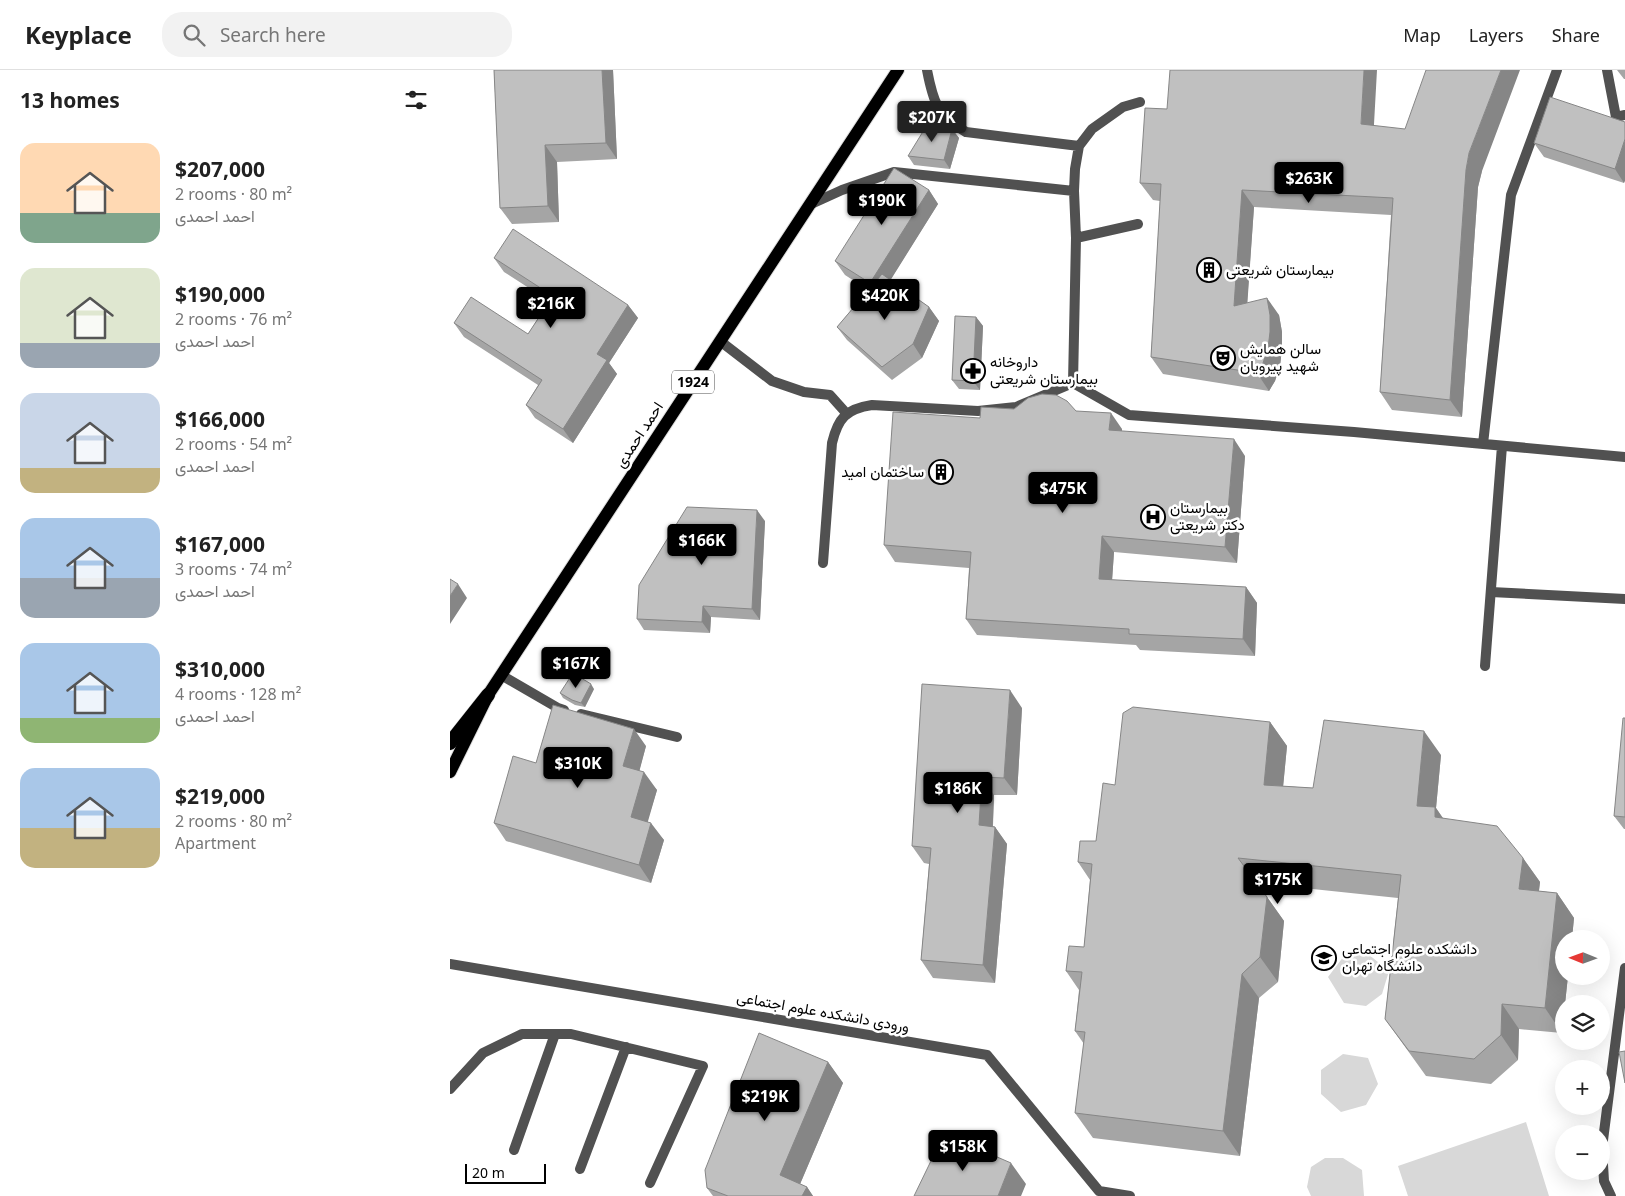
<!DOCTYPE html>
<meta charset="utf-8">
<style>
body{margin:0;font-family:"Noto Sans",Vazirmatn,sans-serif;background:#f2f2f2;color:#222;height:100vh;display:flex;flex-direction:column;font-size:19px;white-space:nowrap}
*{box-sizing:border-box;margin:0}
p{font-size:16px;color:#767676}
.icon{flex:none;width:28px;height:28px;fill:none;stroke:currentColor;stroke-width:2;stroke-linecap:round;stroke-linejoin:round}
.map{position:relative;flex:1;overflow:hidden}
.side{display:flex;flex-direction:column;background:#fff;width:450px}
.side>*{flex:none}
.needle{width:32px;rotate:271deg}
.buttons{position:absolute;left:1105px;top:860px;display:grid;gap:10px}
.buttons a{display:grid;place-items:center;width:55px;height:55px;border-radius:50%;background:#fff;box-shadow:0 5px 20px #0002;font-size:25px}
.scale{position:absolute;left:15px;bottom:12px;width:81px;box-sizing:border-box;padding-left:5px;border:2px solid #000;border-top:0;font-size:14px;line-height:18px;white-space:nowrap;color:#000;-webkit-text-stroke:4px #fff;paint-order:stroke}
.price{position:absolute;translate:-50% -42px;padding:0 11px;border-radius:5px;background:#000;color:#fff;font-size:16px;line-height:32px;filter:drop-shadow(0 1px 2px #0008)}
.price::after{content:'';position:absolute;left:50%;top:30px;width:15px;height:11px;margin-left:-8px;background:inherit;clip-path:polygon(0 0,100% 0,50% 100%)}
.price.active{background:#222;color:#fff}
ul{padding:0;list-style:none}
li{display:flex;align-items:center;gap:15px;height:125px;padding:0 20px}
li span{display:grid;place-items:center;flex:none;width:140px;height:100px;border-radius:15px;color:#555}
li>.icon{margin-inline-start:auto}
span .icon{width:60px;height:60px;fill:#fffc;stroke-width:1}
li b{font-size:21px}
h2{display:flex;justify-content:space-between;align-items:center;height:60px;padding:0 20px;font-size:21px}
header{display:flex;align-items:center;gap:30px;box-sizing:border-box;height:70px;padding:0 25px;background:#fff;border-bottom:1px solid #e0e0e0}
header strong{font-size:24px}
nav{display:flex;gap:28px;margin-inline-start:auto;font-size:18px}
.search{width:350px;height:45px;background:#f2f2f2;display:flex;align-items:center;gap:12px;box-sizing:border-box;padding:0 18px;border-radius:20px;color:#767676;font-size:19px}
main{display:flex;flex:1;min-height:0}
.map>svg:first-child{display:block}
.green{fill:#d8d8d8}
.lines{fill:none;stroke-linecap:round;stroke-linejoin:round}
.primary-casing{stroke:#dbdbdb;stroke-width:14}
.trunk-casing{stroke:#dbdbdb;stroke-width:15}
.service{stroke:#515151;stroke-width:10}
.primary{stroke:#000;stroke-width:12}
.trunk{stroke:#000;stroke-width:14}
.wall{fill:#a5a5a5}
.shaded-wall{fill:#868686}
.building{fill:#c0c0c0;stroke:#868686}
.labels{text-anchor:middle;stroke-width:5;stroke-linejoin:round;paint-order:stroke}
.shield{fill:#fff;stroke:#4c4c4c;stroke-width:1}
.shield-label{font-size:14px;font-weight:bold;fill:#000}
.poi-label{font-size:15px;fill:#000;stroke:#fff;text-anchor:start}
.street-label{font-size:15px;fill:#000;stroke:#fff}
</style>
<header>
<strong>Keyplace</strong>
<div class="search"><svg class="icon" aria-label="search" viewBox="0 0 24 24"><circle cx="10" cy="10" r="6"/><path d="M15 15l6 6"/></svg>Search here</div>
<nav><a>Map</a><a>Layers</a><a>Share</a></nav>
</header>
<main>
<section class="side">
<h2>13 homes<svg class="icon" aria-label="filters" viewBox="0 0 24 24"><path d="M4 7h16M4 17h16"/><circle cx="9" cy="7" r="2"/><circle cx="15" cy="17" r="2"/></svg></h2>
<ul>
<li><span style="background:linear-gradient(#ffd9b3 70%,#7fa58c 0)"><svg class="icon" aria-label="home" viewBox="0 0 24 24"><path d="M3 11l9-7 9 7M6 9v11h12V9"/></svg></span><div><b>$207,000</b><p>2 rooms · 80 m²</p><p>احمد احمدی</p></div></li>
<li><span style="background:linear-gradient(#dfe7d0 75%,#9aa5b1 0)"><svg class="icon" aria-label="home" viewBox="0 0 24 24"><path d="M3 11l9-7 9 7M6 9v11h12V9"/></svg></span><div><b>$190,000</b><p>2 rooms · 76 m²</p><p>احمد احمدی</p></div></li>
<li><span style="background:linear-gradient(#c9d6e8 75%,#c2b280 0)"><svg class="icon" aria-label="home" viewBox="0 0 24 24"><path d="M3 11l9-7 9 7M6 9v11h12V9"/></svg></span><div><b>$166,000</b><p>2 rooms · 54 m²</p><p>احمد احمدی</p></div></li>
<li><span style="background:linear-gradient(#a9c7e8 60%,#9aa5b1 0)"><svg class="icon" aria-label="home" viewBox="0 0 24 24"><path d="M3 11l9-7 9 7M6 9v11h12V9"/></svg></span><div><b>$167,000</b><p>3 rooms · 74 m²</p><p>احمد احمدی</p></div></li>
<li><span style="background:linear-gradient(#a9c7e8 75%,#8fb573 0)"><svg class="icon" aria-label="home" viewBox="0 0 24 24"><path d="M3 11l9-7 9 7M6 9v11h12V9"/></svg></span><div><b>$310,000</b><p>4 rooms · 128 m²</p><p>احمد احمدی</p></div></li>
<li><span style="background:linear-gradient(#a9c7e8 60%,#c2b280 0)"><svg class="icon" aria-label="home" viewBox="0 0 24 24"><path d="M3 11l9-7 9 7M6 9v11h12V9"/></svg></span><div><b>$219,000</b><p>2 rooms · 80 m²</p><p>Apartment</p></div></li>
</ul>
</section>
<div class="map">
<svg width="1175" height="1126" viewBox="0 0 1175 1126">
<rect width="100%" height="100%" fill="#fff"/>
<path class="green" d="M918 884 939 901 932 924 916 936 894 933 878 907 894 886Z
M893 984 918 988 928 1014 916 1035 891 1042 871 1024V1000Z
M1076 1052 1099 1126H958L948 1096Z
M875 1088H893L912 1100 914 1126H861L857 1117 861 1097Z"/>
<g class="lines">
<defs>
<path id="primary" d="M0 702 38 625 448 0"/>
<path id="trunk" d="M0 673 38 625"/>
</defs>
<use href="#primary" class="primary-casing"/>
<use href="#trunk" class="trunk-casing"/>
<path class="service" d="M477 0C483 31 487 46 516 62L629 76
M1157 0 1166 47 1175 45
M690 32 673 37 642 59 629 76 625 99 624 121 626 168 623 313 679 345 904 362 1175 387
M359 135 392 120 444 102 624 121
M626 168 688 154
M270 271 322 311 354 322 380 325 397 344
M1033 374 1061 125 1107 0
M373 493 382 373C388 348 396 339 422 335L528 341 566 337 623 313
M1041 522 1175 529
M1035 596 1052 376
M51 605 108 638 114 640
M131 644 227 667
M0 894 537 985 649 1121 680 1126
M0 1019 33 983 72 964H121L253 996 200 1113
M64 1080 105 964
M130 1099 176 977
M1161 1126 1154 1111 1152 1078 1175 898"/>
<use href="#primary" class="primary"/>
<use href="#trunk" class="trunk"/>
</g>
<path class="wall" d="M44 0H163L167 89 107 92 109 152 62 154 50 138Z
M1167 0H1175V9H1174Z
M1175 52 1174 113 1094 87 1084 73Z
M924 56 1032 101 1028 117 1012 347 942 340 930 322 941 145 804 137 797 233 829 245 832 262V279L830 296 825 311 819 321 713 304 701 287 710 131 703 130 690 113Z
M502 59 509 68 500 99 464 95 458 86Z
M479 120 488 134 440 210 479 237 489 251 472 288 442 310 397 270 387 257 418 220 395 205 385 191Z
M44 188 178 235 188 248 159 293 167 304 123 373 85 348 76 335 88 315 14 267 4 253 78 264 99 231 54 202Z
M526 247 533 256 530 320 509 319 502 310Z
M564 339 626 341 672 359V361L795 386 787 493 664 482 662 510 796 517 807 533 805 586 690 580 686 575 527 565 516 549 519 498 445 492 434 475 530 348Z
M315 451 310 550 261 547 260 563 194 560 187 549Z
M144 619 135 637 125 635 113 628 110 623Z
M572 638 567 725H544L543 756 545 757 557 774 545 913 483 908 471 890 479 794 474 793 462 776Z
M1175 648V759H1174L1164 746Z
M820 652 837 676 833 716 863 718 991 685 986 738 993 748 1073 788 1090 812 1089 821 1107 823 1124 848 1115 934H1114L1112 963 1069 959 1068 990 1041 1014 976 1006 935 949 948 828 807 813 834 851 828 912 809 928 790 1086 643 1068 625 1043 634 974 625 961 629 920 616 901 634 877 640 810 628 792 646 771 665 715Z
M196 676 189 701 207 720 197 752 214 770 201 813 56 771 44 753 86 693Z
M378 992 393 1013 350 1114 357 1117 363 1126H263L257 1118Z"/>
<path class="shaded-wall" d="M152 0H163L167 89 156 73Z
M914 0H927L923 72 911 54Z
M1051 0H1070L1032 101 1028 117 1012 347 1000 330 1016 100 1019 83Z
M502 59 509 68 500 99 494 90Z
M1175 69V111L1174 113 1165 99Z
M95 75 107 92 109 152 98 136Z
M479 120 488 134 430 227 420 213Z
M792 120 804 137 796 253 784 236Z
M817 228 829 245 832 262V279L830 296 825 311 819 321 807 303Z
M178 235 188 248 159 293 167 304 123 373 113 359 147 284Z
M479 237 489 251 472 288 463 274Z
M526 247 533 256 530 320 523 311Z
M661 343 672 359 671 376 659 360Z
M784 369 795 386 787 493 775 477Z
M307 440 315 451 310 550 302 539Z
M652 466 664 482 661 526 649 509Z
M8 514 17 528 0 554V526Z
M796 517 807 533 805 586 793 569Z
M253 536 261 547 260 563 252 552Z
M141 614 144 619 135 637 131 633Z
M560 620 572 638 567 725 554 708Z
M820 652 837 676 831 739 814 715Z
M184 659 196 676 186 714 173 696Z
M974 661 991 685 986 738 1002 762 967 736Z
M194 702 207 720 194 765 181 747Z
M532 707 544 725 542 773 529 755Z
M201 753 214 770 201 813 189 795Z
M545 757 557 774 545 913 533 895Z
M1073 788 1090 812 1086 843 1069 819Z
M1107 823 1124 848 1122 869H1114V906H1118L1115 934H1114V945L1112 963 1095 938Z
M817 827 834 851 828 912 810 887Z
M792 904 809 928 790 1086 773 1061Z
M1052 934 1069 959 1068 990 1051 965Z
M378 992 393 1013 345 1126 330 1105Z
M561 1093 576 1114 571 1126H548Z
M357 1117 363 1126H352Z"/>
<path class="building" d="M44 0H152L156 73 95 75 98 136 50 138Z
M720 0H914L911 54 955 59 976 0H1051L1019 83 1016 100 1000 330 930 322 943 128 792 120 784 236 817 228 820 245V262L818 278 813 293 807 303 701 287 711 114 690 113 695 38 717 39Z
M1100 27 1175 52V69L1165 99 1084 73Z
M477 55 502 59 494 90 458 86Z
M444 98 479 120 420 213 385 191Z
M63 159 178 235 147 284 157 290 113 359 76 335 92 310 4 253 21 227 78 264 103 226 44 188Z
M432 204 479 237 463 274 432 297 387 257Z
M505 246 526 247 523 311 502 310Z
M592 324 606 325 617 331 626 341 661 343 659 360 784 369 775 477 652 466 649 509 796 517 793 569 679 564V559L516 549 521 482 434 475 443 342 530 348 531 337 564 339 578 328Z
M237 437 307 440 302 539 253 536 252 552 187 549 189 515Z
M0 509 8 514 0 526Z
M123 603 141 614 131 633 122 630 110 623Z
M472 614 560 620 554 708 532 707 529 755 545 757 533 895 471 890 481 778 462 776Z
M103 635 184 659 173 696 194 702 181 747 201 753 189 795 44 753 63 686 86 693Z
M683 637 820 652 814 715 863 718 874 650 974 661 967 736 985 737V747L1047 756 1073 788 1069 819 1107 823 1095 938 1052 934 1051 965 1024 989 959 981 935 949 951 805 788 788 817 827 810 887 792 904 773 1061 625 1043 635 962 625 961 632 902 616 901 619 876 634 877 642 794 628 792 630 771H646L653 713 665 715 673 643Z
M1173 648H1175V747L1164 746Z
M309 963 378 992 330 1105 357 1117 352 1126H278L257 1118 255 1100Z
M1175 981V1013L1169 982Z
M494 1064 561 1093 548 1126H464Z"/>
<defs>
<symbol id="building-ring" viewBox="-11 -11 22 22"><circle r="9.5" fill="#fff" stroke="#000" stroke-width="1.5"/><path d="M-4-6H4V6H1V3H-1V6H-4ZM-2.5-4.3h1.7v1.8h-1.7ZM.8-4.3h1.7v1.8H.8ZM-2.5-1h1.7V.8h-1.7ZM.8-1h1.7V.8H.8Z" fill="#000"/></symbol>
<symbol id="theatre-ring" viewBox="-11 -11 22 22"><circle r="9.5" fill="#fff" stroke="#000" stroke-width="1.5"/><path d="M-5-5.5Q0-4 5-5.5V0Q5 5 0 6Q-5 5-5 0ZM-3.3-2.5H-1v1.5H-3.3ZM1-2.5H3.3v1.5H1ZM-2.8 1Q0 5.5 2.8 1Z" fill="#000"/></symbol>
<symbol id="pharmacy-ring" viewBox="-11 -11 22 22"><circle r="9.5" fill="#fff" stroke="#000" stroke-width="1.5"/><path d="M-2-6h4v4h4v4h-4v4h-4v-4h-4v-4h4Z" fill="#000"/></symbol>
<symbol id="hospital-ring" viewBox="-11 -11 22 22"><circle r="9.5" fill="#fff" stroke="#000" stroke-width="1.5"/><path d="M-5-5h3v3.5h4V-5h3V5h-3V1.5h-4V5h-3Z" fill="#000"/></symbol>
<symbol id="university-ring" viewBox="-11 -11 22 22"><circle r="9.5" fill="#fff" stroke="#000" stroke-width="1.5"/><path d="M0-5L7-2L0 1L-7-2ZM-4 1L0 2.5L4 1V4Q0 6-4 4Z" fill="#000"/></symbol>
</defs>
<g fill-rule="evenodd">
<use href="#building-ring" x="745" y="186" width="28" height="28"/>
<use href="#theatre-ring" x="759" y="274" width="28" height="28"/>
<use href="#pharmacy-ring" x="509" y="287" width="28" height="28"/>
<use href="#building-ring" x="477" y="388" width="28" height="28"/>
<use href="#hospital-ring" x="689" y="433" width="28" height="28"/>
<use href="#university-ring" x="860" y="874" width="28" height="28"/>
</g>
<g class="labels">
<rect class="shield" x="222" y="300.5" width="42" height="23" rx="4"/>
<g class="shield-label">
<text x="243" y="317">1924</text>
</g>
<g class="poi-label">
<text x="776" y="205">بیمارستان شریعتی</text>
<text x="790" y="284">سالن همایش<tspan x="790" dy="17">شهید پیرویان</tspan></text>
<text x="540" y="297">داروخانه<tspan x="540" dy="17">بیمارستان شریعتی</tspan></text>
<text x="474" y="407" text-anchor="end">ساختمان امید</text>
<text x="720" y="443">بیمارستان<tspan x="720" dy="17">دکتر شریعتی</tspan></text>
<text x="892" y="884">دانشکده علوم اجتماعی<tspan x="892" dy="17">دانشگاه تهران</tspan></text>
</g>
<g class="street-label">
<text transform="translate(189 365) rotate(-57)" y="5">احمد احمدی</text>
<text transform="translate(373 942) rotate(10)" y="5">ورودی دانشکده علوم اجتماعی</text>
</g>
</g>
</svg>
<div class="buttons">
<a><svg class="needle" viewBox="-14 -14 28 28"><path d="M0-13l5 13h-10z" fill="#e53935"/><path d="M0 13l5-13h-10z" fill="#767676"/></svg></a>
<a><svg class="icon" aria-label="layers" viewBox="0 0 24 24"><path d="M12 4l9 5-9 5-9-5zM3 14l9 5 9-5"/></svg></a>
<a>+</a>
<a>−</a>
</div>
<div class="scale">20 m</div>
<b class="price active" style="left:482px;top:73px">$207K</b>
<b class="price" style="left:859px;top:134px">$263K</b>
<b class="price" style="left:432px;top:156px">$190K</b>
<b class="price" style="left:435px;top:251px">$420K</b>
<b class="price" style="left:101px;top:259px">$216K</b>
<b class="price" style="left:613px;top:444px">$475K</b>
<b class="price" style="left:252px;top:496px">$166K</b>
<b class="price" style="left:126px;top:619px">$167K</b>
<b class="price" style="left:128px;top:719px">$310K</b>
<b class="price" style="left:508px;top:744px">$186K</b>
<b class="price" style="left:828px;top:835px">$175K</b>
<b class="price" style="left:315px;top:1052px">$219K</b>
<b class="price" style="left:513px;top:1102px">$158K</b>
</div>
</main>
